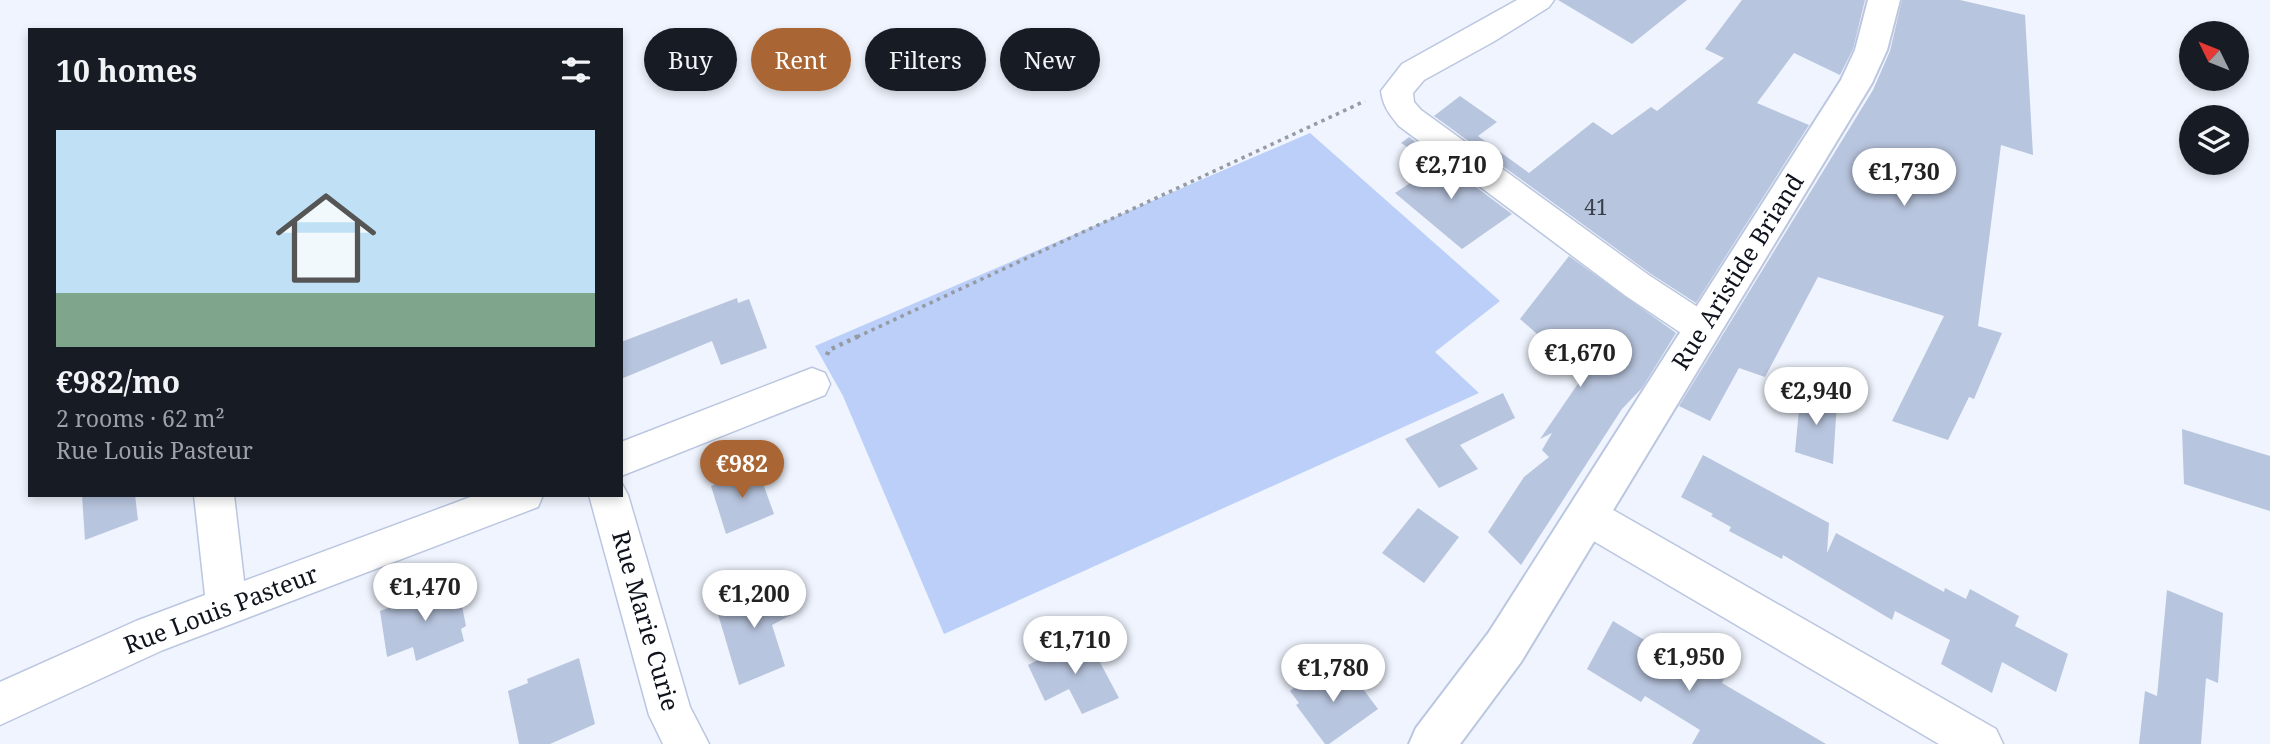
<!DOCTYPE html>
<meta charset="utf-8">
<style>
body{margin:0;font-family:"Noto Serif",serif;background:#242831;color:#f1f3f6;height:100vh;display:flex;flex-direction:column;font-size:26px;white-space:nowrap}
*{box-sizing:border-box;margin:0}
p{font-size:23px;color:#9ea1a6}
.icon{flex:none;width:38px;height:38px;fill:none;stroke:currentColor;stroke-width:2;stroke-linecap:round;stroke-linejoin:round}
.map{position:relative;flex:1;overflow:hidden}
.panel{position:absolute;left:28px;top:28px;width:595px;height:469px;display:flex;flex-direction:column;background:#171b24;border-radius:0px;box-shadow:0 4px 10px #0003}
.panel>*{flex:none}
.hud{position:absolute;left:644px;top:28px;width:665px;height:63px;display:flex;gap:14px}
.needle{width:46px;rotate:313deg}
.buttons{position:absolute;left:2179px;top:21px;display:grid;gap:14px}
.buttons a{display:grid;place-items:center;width:70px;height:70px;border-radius:50%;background:#171b24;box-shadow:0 4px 10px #0003;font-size:35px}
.price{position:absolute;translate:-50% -60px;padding:0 16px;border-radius:24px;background:#fff;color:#222;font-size:23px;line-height:46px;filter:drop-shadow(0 2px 4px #0008)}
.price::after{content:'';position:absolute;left:50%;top:42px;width:21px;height:16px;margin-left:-10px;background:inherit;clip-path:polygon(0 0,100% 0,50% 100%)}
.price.active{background:#a96634;color:#fff}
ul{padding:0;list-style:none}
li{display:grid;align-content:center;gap:14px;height:371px;padding:0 28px}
li span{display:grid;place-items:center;height:217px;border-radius:0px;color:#555}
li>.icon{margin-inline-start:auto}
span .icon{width:126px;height:126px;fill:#fffc;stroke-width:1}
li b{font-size:30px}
h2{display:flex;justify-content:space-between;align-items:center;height:84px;padding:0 28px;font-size:30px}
.pill{padding:0 24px;border-radius:32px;background:#171b24;box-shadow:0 4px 10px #0003;font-size:24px;line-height:63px}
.pill.active{background:#a96634;color:#fff}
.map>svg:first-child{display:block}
.green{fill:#bbcff8}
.building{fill:#b8c5de}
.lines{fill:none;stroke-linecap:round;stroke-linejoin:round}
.street-casing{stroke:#bbc7e0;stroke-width:3}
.secondary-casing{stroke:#bbc7e0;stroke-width:4}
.path-far1{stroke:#959aa3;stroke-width:3.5;stroke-dasharray:3.5 4.5;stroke-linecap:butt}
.path{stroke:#959aa3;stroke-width:4.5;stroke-dasharray:3.5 5;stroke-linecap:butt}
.street{fill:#fff;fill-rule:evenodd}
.secondary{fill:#fff;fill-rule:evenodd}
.labels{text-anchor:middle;stroke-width:5;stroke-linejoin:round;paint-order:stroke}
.number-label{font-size:21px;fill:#39404c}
.street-label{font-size:24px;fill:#0f131c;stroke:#fff}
</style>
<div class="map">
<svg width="2270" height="744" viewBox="0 0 2270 744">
<rect width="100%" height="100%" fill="#eff4fe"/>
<path class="green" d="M1310 133 1500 301 1435 352 1479 393 944 634 843 396 815 346Z"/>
<path class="building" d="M1558 0H1687L1632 44Z
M1742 0H1865L1853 49 1840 75 1794 53 1757 103 1809 125 1696 303 1651 274 1434 116 1460 96 1497 122 1478 136 1529 173 1593 122 1612 135 1651 107 1657 111 1724 58 1705 49Z
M1902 0H1960L2025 15 2033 155 2001 145 1978 326 2002 333 1974 399 1969 397 1948 440 1892 421 1944 316 1818 277 1765 377 1739 368 1710 421 1679 406 1873 90 1890 51Z
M1409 137 1512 214 1462 249 1395 193 1436 166 1401 143Z
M1569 256 1676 333 1642 388 1622 409 1521 565 1488 532 1524 477 1549 457 1542 450 1552 433 1540 439 1584 375 1520 319Z
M737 298 738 303 749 299 767 348 721 365 712 341 621 379V342Z
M1801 389 1837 402 1833 464 1795 452Z
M1503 393 1515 418 1460 445 1478 469 1439 488 1405 439Z
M2182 429 2270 456V511L2184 484Z
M1703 455 1829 523 1827 553 1836 533 1944 592 1945 588 1966 599 1970 589 2019 616 2015 626 2068 654 2056 692 2002 662 1992 693 1941 664 1950 640 1895 611 1892 620 1783 555 1782 559 1729 531 1731 527 1711 516 1713 514 1681 497Z
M757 467 774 514 726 534 711 486Z
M82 495H135L138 520 85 540Z
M1418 508 1459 537 1424 583 1382 553Z
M778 578 791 615 772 625 785 666 739 685 715 604Z
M457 581 466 626 461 629 464 641 416 661 413 647 387 657 380 611Z
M2167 590 2223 613 2218 683 2206 678 2201 744H2139L2145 691 2157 696Z
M1613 621 1646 641 1648 638 1667 650 1669 647 1724 679 1722 683 1826 744H1692L1700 730 1645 696 1641 702 1587 669Z
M1086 636 1119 698 1082 714 1069 689 1045 701 1028 665Z
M579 658 595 724 550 744H519L508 691 528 683 527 679Z
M1348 669 1378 709 1329 744H1325L1296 705 1299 703 1290 691 1318 671 1328 684Z"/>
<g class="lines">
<defs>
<path id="street" d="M1517 0H1554L1549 7 1493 42 1424 80 1413 93 1414 102 1421 110 1650 276 1716 319 1721 329 1716 339 1703 344 1690 339 1626 296 1399 126C1389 114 1383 106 1381 91L1402 64Z
M812 368 825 373 830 384 825 395 621 476V442Z
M621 482 628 495 690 707 709 744H663L649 715 589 495H621Z
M194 495H234L244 581 476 495H543L538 507 163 650 0 725V682L136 621 205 595Z
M1587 498 1601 503 1996 729 2003 744H1939L1573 529 1567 516 1573 503Z"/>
<path id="secondary" d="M1868 0H1900L1887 50 1872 83 1521 662 1460 744H1409L1416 728 1489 632 1841 80 1855 50Z"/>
</defs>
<use href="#street" class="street-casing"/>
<use href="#secondary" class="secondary-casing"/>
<path class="path-far1" d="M857 337 1365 101"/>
<path class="path" d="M827 355 829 350 861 335"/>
<use href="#street" class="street"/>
<use href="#secondary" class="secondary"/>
</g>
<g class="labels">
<g class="number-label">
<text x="1596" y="215">41</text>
</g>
<g class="street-label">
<text transform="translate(1738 272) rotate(-58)" y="8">Rue Aristide Briand</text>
<text transform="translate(221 610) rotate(-21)" y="8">Rue Louis Pasteur</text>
<text transform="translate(645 621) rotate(74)" y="8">Rue Marie Curie</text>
</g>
</g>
</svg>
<div class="buttons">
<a><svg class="needle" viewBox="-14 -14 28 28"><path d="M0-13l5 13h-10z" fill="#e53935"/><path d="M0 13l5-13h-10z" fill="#9ea1a6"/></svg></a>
<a><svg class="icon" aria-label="layers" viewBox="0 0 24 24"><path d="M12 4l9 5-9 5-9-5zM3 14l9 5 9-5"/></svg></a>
</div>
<b class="price" style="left:1451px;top:201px">€2,710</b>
<b class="price" style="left:1904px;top:208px">€1,730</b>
<b class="price" style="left:1580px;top:389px">€1,670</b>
<b class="price" style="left:1816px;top:427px">€2,940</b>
<b class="price active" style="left:742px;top:500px">€982</b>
<b class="price" style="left:425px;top:623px">€1,470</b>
<b class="price" style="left:754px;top:630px">€1,200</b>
<b class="price" style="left:1075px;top:676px">€1,710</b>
<b class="price" style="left:1689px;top:693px">€1,950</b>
<b class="price" style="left:1333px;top:704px">€1,780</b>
<div class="hud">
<a class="pill">Buy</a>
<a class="pill active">Rent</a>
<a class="pill">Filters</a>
<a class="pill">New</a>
</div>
<section class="panel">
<h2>10 homes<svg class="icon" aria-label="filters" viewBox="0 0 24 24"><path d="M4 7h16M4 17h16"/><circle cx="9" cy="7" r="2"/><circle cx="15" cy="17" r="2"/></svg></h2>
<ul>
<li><span style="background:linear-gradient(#bfe0f5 75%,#7fa58c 0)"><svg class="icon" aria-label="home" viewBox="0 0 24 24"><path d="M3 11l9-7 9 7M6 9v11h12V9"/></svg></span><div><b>€982/mo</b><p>2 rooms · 62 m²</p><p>Rue Louis Pasteur</p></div></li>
</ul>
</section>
</div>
